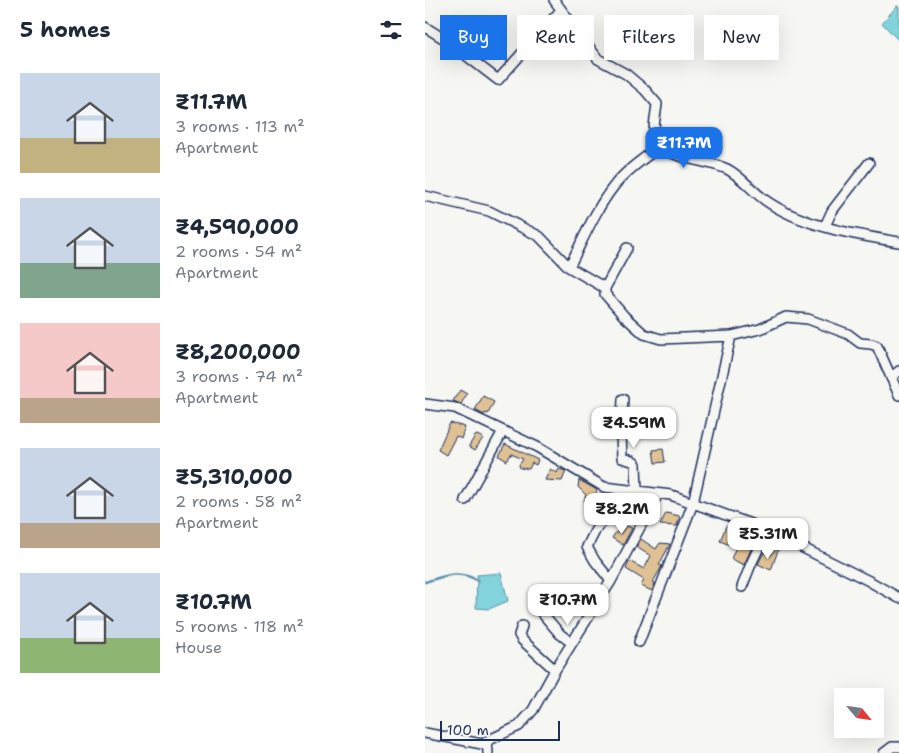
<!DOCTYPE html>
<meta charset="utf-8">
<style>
body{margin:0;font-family:"Shantell Sans",sans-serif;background:#f6f6f7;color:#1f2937;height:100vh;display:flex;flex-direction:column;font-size:19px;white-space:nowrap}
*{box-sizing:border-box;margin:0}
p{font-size:16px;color:#747a83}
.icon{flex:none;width:28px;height:28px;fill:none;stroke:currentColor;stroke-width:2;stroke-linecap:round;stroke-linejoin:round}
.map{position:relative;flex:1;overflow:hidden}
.side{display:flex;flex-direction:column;background:#fff;width:425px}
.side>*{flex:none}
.banner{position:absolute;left:15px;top:15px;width:384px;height:45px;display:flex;gap:10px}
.needle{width:32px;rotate:119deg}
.fabs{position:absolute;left:409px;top:688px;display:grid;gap:10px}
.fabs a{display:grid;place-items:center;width:50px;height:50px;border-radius:0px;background:#fff;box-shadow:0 5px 20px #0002;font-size:25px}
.scale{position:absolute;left:15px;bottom:12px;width:120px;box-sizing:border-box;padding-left:5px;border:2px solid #1b2f5e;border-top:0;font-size:14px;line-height:18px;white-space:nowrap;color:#1b2f5e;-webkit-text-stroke:4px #f6f6f2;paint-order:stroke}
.price{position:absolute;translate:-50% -42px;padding:0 11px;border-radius:10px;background:#fff;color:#222;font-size:16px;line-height:32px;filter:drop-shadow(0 1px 2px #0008)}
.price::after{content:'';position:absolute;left:50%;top:30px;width:15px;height:11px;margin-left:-8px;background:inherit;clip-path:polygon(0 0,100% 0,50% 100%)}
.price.selected{background:#1a73e8;color:#fff}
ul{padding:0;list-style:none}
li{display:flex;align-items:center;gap:15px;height:125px;padding:0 20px}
li span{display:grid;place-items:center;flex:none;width:140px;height:100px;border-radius:0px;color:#555}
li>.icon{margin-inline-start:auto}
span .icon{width:60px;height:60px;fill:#fffc;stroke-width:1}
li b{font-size:21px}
h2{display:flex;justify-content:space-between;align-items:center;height:60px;padding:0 20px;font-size:21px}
.chip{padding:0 18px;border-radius:0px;background:#fff;box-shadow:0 5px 20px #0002;font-size:18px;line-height:45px}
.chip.selected{background:#1a73e8;color:#fff}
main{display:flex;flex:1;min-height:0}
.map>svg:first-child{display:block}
.water{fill:#82d3db;stroke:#5991a9}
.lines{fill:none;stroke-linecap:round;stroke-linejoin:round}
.stream{stroke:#5991a9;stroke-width:2.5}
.building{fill:#e0c193;stroke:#1b2f5e}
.minor-casing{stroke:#1b2f5e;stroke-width:12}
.minor{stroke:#f6f6f2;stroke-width:9}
</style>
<main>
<section class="side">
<h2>5 homes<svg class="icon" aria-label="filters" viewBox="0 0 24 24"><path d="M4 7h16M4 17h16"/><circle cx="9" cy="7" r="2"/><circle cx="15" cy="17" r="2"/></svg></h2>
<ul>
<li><span style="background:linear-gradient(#c9d6e8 65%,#c2b280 0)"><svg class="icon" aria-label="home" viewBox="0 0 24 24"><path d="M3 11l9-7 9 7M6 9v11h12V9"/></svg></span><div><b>₹11.7M</b><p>3 rooms · 113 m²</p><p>Apartment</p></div></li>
<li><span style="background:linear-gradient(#c9d6e8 65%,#7fa58c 0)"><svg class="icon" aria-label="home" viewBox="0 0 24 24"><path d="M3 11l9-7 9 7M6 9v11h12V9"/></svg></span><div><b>₹4,590,000</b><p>2 rooms · 54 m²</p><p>Apartment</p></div></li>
<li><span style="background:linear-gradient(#f6c9c9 75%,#b9a48a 0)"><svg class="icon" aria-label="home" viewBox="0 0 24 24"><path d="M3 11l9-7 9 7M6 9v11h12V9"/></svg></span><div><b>₹8,200,000</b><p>3 rooms · 74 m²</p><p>Apartment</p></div></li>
<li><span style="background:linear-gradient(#c9d6e8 75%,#b9a48a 0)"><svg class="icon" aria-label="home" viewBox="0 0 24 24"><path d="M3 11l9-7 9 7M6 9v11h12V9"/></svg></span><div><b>₹5,310,000</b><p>2 rooms · 58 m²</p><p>Apartment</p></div></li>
<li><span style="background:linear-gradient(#c9d6e8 65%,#8fb573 0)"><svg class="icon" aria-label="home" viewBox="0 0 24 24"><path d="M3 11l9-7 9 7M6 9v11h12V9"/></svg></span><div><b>₹10.7M</b><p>5 rooms · 118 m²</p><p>House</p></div></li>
</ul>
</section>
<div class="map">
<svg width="474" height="753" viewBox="0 0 474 753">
<rect width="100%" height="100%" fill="#f6f6f2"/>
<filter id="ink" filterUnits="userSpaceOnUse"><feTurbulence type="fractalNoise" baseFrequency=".02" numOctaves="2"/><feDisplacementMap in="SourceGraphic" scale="10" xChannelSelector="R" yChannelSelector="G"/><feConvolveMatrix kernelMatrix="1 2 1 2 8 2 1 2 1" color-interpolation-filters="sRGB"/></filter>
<g filter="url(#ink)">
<path class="water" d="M472 6 474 7V41L457 23Z
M76 573 83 601 64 609 51 608 52 575Z"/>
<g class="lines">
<path class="stream" d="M0 582C19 576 35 569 53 581"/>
</g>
<path class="building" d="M35 390 42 394 36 404 28 401Z
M58 396 69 402 63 414 60 413 59 415 50 410Z
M25 423 40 427 36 439 31 436 21 455 13 450Z
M52 435 58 438 50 450 44 446 50 436Z
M80 444 113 460 111 465 107 463 104 469 95 468 94 465 98 459 86 454 82 461 74 456Z
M238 449 240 462 230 463 228 450Z
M125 469 132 473 134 469 141 471 137 481 120 480Z
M154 480 172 490 170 496 184 499 177 509 159 501 161 495 153 487Z
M241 513 255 516 252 526 235 525Z
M201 526 207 528 198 545 187 538 191 532 195 534Z
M301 526 311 530 305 545 295 541Z
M216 539 231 549 235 543 245 544 234 565 237 566 228 582 230 583 227 591 216 586 219 580 201 569 204 561 219 569 226 556 211 547Z
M313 542 327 547 319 565 306 559Z
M355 545 346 570 333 564 339 552 346 555Z"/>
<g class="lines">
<defs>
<path id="minor" d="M129 0 173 59 201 74 220 90 232 104C231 116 225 135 234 145 247 159 283 160 302 169 316 176 327 191 340 200 376 226 431 235 474 242
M0 27 21 40 73 80 136 10
M0 196 64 211 114 236 144 267 180 288
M400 226 407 211 444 163
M202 248 180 288V294L199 316 219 334 236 339 306 336 335 329 361 317 383 319 423 334 435 343 446 344 452 346 474 395
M144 267C158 240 170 210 189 186 201 170 220 158 235 146
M466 378 474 371
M198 399 196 435 197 458 207 461 211 464 212 491
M0 404 30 408 112 447 179 487 246 495 342 530 444 581 474 598
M40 500 78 431
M186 581 233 494
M317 587 326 564 342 530
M112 607 135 634 147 643
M97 626 94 635 97 640 130 670
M214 642 268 503 306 336
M0 733 62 745
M63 753 62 741 94 726 108 710 130 670 186 581 170 561 162 547 170 531 197 490
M459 753 467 747H474"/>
</defs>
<use href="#minor" class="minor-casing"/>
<use href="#minor" class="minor"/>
</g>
</g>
</svg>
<div class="fabs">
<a><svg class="needle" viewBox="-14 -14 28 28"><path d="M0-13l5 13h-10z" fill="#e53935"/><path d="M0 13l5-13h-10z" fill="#747a83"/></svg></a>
</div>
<div class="scale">100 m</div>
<b class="price selected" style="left:259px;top:169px">₹11.7M</b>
<b class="price" style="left:209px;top:449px">₹4.59M</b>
<b class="price" style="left:197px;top:535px">₹8.2M</b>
<b class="price" style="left:343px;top:560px">₹5.31M</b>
<b class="price" style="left:143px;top:626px">₹10.7M</b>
<div class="banner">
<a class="chip selected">Buy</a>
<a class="chip">Rent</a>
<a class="chip">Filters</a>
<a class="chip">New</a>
</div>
</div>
</main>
